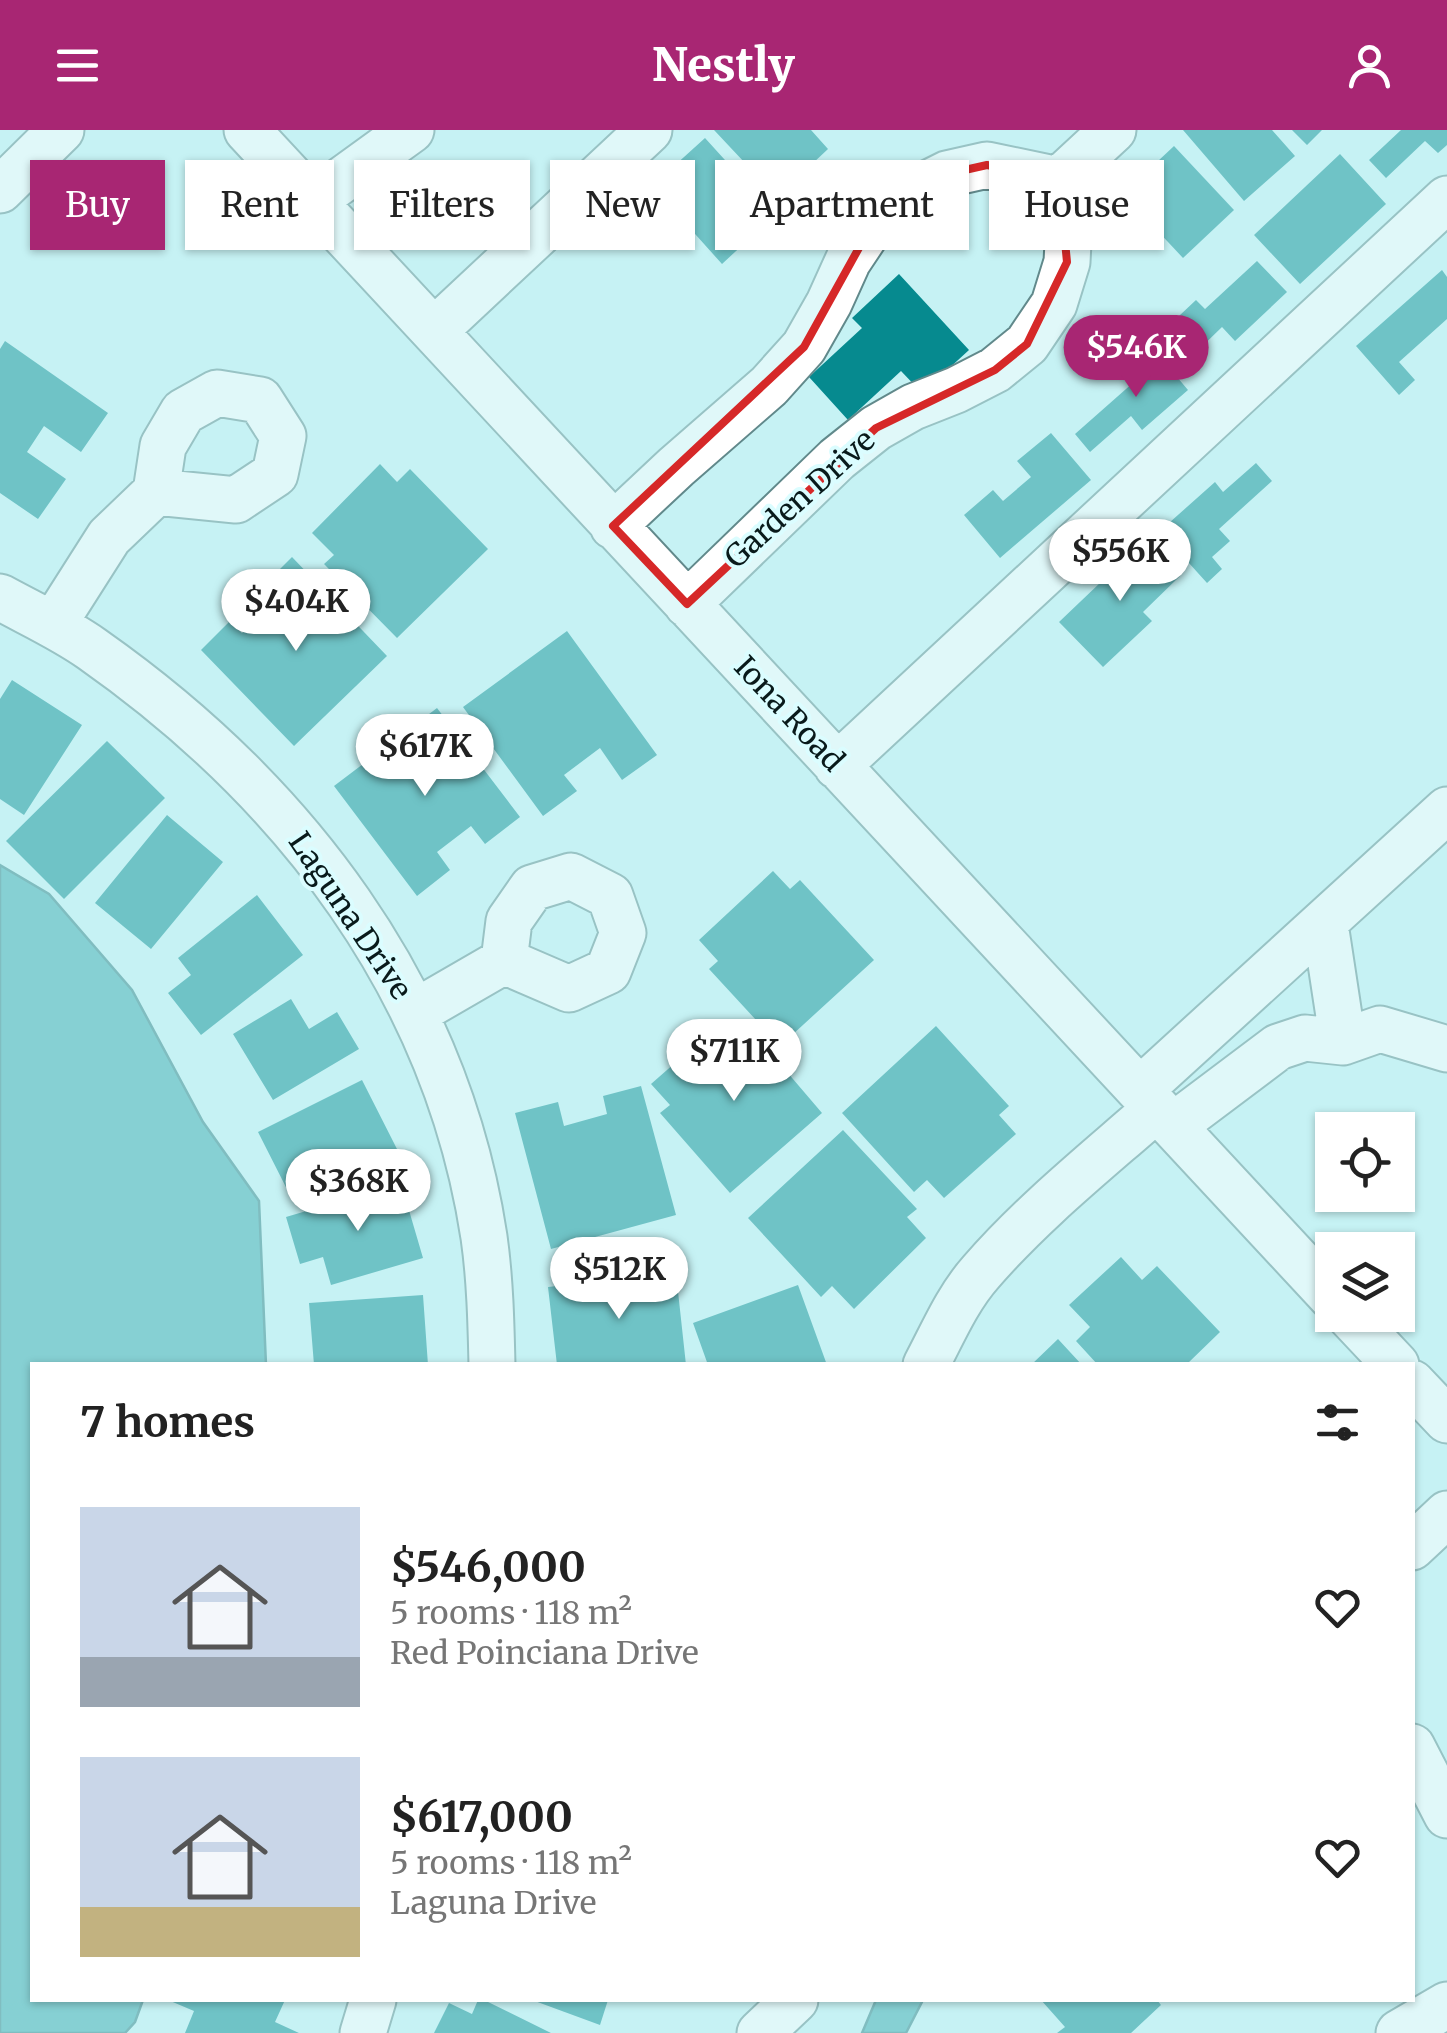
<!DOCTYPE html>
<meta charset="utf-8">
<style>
body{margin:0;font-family:Merriweather,serif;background:#f6f6f6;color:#222;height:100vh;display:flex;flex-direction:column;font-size:38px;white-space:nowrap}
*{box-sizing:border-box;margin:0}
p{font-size:32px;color:#767676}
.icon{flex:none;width:55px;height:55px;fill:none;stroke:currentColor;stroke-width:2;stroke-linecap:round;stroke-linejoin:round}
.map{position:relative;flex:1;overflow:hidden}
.details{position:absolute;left:30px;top:1232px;width:1385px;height:640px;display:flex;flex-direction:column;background:#fff;border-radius:0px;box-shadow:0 2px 8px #0004}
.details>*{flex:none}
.hud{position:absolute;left:30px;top:30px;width:1388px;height:90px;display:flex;gap:20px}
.controls{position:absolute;left:1315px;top:982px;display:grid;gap:20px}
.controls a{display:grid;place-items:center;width:100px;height:100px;border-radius:0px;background:#fff;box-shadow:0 2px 8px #0004;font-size:50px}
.price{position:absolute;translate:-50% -85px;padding:0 22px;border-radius:35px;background:#fff;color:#222;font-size:32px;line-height:65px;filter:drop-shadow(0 2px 5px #0008)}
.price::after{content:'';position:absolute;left:50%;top:60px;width:30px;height:22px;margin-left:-15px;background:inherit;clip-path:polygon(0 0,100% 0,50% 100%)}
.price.current{background:#a82673;color:#fff}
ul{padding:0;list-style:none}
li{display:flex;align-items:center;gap:30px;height:250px;padding:0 50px}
li span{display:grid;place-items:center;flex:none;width:280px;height:200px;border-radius:0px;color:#555}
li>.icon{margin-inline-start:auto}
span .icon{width:120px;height:120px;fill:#fffc;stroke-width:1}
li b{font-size:42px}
h2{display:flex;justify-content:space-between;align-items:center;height:120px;padding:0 50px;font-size:42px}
.tag{padding:0 35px;border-radius:0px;background:#fff;box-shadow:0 2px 8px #0004;font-size:35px;line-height:90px}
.tag.current{background:#a82673;color:#fff}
header{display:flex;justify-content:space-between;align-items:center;height:130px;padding:0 50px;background:#a82673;color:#fff;font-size:45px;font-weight:800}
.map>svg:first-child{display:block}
.water{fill:#38a6ab;stroke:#2a7c80;stroke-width:2.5}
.building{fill:#068a8f}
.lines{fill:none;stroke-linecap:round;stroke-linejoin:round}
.minor-casing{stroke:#61898b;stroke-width:49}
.minor{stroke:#fff;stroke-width:45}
.marked{fill:none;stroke:#d62828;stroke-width:8;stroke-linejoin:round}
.labels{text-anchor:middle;stroke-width:8;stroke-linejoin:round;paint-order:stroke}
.street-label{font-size:30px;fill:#091a1b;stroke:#dbfdff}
</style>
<header><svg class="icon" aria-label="menu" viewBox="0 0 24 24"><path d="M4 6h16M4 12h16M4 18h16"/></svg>Nestly<svg class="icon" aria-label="person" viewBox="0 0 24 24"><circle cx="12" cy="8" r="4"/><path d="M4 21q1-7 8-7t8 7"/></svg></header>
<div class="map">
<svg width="1447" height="1903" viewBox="0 0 1447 1903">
<rect width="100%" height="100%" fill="#c6f2f4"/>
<path class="water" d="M0 735 49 764 132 860 203 992 259 1071 266 1235H32V1870H143L135 1892 125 1903H0Z
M876 1870H923L906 1903H862Z"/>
<path class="building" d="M714 0H811L828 19 777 67Z
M1183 0H1272L1295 26 1244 71Z
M1292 0H1322L1307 15Z
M1401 0H1447V15L1438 23 1425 11 1386 48 1369 30Z
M705 8 775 85 722 134 652 56Z
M1174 16 1234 80 1183 128 1123 64Z
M1340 24 1386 74 1300 154 1254 105Z
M1257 131 1287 162 1235 211 1222 197 1189 229 1163 201 1196 170 1205 179Z
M1442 140 1447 147V189L1399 232 1415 250 1399 265 1356 216Z
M899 144 969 220 922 263 901 241 848 290 809 247 862 198 852 188Z
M5 211 108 283 81 322 44 296 27 322 66 349 38 389 0 363V219Z
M1150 215 1188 260 1142 300 1131 286 1090 322 1075 304 1143 244 1131 231Z
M1051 303 1091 350 1000 428 964 385 993 360 1003 371 1031 347 1017 331Z
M1256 333 1272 351 1219 399 1230 411 1212 427 1222 439 1207 453 1160 401 1215 352 1223 362Z
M380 334 397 352 410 339 488 419 397 508 324 434 334 425 312 403Z
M1145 410 1180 446 1143 482 1152 491 1103 537 1059 492Z
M292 427 387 526 294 616 201 520 230 491 242 503 273 473 260 459Z
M567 501 657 625 622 650 600 618 564 645 577 661 543 686 463 577Z
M12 550 82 595 24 685 0 669V569Z
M437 578 520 687 485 714 471 696 437 722 450 740 417 766 334 656Z
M107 611 165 668 64 769 6 711Z
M167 685 223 732 151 819 95 773Z
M773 741 790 759 800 750 874 830 780 916 709 839 718 831 699 810Z
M257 765 303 825 201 905 168 863 191 845 178 828Z
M291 869 309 899 337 882 359 919 273 970 233 904Z
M724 890 741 909 751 900 822 983 730 1063 660 983 670 975 651 954Z
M936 896 1009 976 999 985 1016 1004 944 1068 927 1050 914 1062 842 983Z
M362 950 398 1021 294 1073 258 1002Z
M641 956 676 1085 551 1119 515 983 558 972 564 996 607 984 603 966Z
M843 1000 917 1079 907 1087 926 1108 854 1179 832 1156 821 1167 748 1088Z
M401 1053 423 1128 331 1155 323 1127 300 1134 286 1087Z
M1121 1127 1142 1150 1157 1136 1220 1202 1186 1235H1098L1076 1211 1090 1197 1069 1175Z
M676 1143 686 1235H557L548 1157Z
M798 1155 827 1235H708L693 1193Z
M423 1165 428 1235H314L309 1173Z
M1058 1209 1082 1235H1031Z
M168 1870H285L275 1892 299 1903H185L194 1881Z
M478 1870H484L551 1903H434L449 1873 472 1884Z
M532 1870H608L600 1895Z
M1041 1870H1157L1161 1875 1131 1903H1057L1065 1897Z"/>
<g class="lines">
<defs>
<path id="minor" d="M247 0 1332 1167
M1059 50 1113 0
M0 60 61 0
M313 71 411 0
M434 201 649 0
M217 263 260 270 283 306 275 344 236 370 156 362 163 316 183 282Z
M613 396 676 337 769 256 804 217 829 173 848 131 870 98 909 63 947 44 987 35 1059 50 1069 93 1067 132 1054 174 1027 214 995 240 956 260 913 277 876 298 837 329 687 474
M0 467C31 484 64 499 92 519 294 661 446 858 484 1107 490 1149 491 1192 492 1235
M53 495 109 407 156 362
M837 636 1447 69
M571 746 610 766 623 803 608 841 569 859 504 831 509 791 532 758Z
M1325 794 1343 912
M414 883 504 831
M1140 960 1447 680
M1173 996 1278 917 1305 908 1343 912 1380 899 1447 919
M1349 1185 1396 1235
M926 1235C943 1203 957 1169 981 1142 1033 1082 1097 1031 1156 979
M1412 1253 1447 1290
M1412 1417 1447 1384
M1412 1617 1447 1685
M363 1903 373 1870
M760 1903 795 1870
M1399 1903 1447 1875"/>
</defs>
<use href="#minor" class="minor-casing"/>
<use href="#minor" class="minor"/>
</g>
<path d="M0 0H1447V1903H0ZM987 35 1059 50 1067 132 1027 214 995 240 876 298 687 474 613 396 804 217 870 98 947 44Z" fill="#c6f2f4" fill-opacity=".55" fill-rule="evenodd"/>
<path class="marked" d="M987 35 1059 50 1067 132 1027 214 995 240 876 298 687 474 613 396 804 217 870 98 947 44Z"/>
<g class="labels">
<g class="street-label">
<text transform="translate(800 369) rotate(-42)" y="10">Garden Drive</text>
<text transform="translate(789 584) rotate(47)" y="10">Iona Road</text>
<text transform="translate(350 786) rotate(56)" y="10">Laguna Drive</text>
</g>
</g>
</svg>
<div class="controls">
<a><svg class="icon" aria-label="locate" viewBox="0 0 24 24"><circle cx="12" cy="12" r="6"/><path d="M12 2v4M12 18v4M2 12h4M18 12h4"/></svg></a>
<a><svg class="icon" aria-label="layers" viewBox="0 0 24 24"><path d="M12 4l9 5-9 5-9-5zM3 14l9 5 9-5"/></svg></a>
</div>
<b class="price current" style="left:1136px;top:270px">$546K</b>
<b class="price" style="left:1120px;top:474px">$556K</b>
<b class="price" style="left:296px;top:524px">$404K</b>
<b class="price" style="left:425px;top:669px">$617K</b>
<b class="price" style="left:734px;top:974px">$711K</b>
<b class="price" style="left:358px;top:1104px">$368K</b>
<b class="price" style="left:619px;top:1192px">$512K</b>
<div class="hud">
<a class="tag current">Buy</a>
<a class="tag">Rent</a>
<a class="tag">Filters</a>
<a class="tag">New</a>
<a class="tag">Apartment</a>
<a class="tag">House</a>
</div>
<section class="details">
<h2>7 homes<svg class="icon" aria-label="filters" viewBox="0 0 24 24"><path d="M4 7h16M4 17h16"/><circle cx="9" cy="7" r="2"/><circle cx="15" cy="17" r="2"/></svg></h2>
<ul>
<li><span style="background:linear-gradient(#c9d6e8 75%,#9aa5b1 0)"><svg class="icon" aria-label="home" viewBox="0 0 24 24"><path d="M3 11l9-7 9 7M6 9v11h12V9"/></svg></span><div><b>$546,000</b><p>5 rooms · 118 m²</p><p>Red Poinciana Drive</p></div><svg class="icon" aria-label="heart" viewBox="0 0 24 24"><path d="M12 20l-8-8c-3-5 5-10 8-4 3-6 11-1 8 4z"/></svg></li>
<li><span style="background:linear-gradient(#c9d6e8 75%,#c2b280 0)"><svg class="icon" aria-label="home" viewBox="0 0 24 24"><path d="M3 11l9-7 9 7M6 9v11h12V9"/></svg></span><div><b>$617,000</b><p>5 rooms · 118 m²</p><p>Laguna Drive</p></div><svg class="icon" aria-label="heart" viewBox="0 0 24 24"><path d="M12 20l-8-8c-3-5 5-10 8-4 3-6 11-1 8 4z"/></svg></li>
</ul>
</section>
</div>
